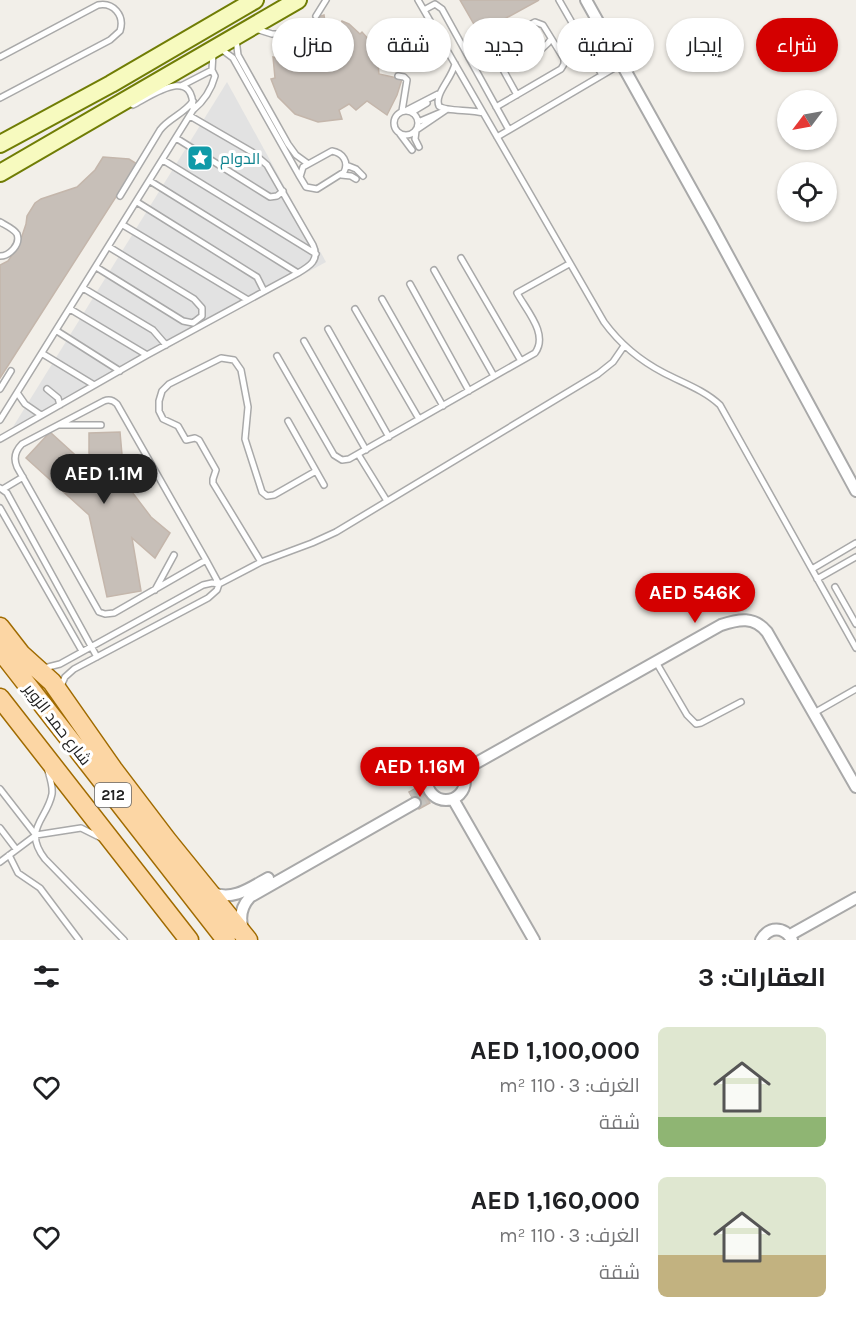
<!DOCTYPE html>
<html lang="ar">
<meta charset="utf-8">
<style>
body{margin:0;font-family:Karla,Cairo,sans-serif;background:#f2f2f2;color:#202124;direction:rtl;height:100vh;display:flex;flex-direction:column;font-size:22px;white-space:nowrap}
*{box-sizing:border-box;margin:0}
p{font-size:20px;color:#757577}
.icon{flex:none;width:33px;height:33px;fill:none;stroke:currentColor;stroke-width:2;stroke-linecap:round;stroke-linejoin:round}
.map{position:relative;height:940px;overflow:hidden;direction:ltr}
.panel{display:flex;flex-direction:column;background:#fff;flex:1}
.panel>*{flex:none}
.banner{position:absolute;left:18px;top:18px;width:820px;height:54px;direction:rtl;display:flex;gap:12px}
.needle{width:39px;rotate:238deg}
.fabs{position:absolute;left:777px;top:90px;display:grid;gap:12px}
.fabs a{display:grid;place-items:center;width:60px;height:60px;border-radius:50%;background:#fff;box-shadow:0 2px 4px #0004;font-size:30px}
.price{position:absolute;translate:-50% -51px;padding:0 14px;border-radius:21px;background:#d40000;color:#fff;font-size:20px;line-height:39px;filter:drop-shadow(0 2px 3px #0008)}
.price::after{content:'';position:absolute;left:50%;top:36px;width:18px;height:14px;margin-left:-9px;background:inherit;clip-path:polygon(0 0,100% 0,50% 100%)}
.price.current{background:#222;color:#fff}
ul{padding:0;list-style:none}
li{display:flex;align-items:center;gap:18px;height:150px;padding:0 30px}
li span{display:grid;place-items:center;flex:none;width:168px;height:120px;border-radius:9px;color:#555}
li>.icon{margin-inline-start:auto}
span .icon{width:72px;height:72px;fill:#fffc;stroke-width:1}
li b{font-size:26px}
h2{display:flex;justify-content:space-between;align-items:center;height:72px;padding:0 30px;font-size:26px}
.tag{padding:0 21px;border-radius:27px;background:#fff;box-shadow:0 2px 4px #0004;font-size:21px;line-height:54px}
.tag.current{background:#d40000;color:#fff}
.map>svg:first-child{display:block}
.parking{fill:#e2e2e2}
.building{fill:#c7bfb8;stroke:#c4b6ab;stroke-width:1.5}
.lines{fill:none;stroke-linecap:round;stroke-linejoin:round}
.minor-tunnel{stroke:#c8c6c1;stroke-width:10;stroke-dasharray:10 5;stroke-linecap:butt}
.service-casing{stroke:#a9a9a9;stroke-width:8}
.minor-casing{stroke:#a9a9a9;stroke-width:14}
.secondary-casing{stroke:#707d05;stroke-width:20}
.primary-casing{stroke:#a06b00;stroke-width:21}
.service{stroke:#fff;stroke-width:5}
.minor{stroke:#fff;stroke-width:10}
.secondary{stroke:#f7fabf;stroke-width:16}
.primary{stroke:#fcd6a4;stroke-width:18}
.labels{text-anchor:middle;stroke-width:6;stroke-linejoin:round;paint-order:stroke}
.shield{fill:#fff;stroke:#646464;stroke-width:1.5}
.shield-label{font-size:15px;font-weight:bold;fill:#222}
.culture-label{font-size:16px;fill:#0d838f;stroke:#fff;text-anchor:start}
.street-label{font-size:16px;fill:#222;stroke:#fff}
</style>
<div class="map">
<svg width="856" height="940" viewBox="0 0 856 940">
<rect width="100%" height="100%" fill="#f2efe9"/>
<path class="parking" d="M227 82 326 262 8 435Z"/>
<path class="building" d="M460 0H539L479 33Z
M324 15 326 28 340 27 342 21 349 24 360 34 362 32 371 42 377 54 379 74 402 79 397 95 387 115 367 101 356 110 349 104 339 110 342 119 318 122 295 114 278 97 271 79 275 78 273 57 281 59 291 45 282 38 303 22Z
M103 157 129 159 137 164 0 378V265L8 261 19 245 26 224 27 216 35 203 41 199 77 187 95 170Z
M50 432 94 472 89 453V433L120 432 123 466 129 488 151 517 170 533 155 558 132 538 141 591 107 597 89 515 26 458Z
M420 786 430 803 419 809 409 792Z"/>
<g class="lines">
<path class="minor-tunnel" d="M412 797 422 790
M415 803 427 798"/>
<defs>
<path id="service" d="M418 0 604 322C620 344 639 360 664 373 683 383 704 390 720 405L856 648
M559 0 602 75
M424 10 435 4 442 9 509 130
M316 16 326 0
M256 29 272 34H286
M236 39 238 55 288 144 296 155 307 163
M490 46 517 95
M221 49 233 58 300 177
M0 57 98 5C113 2 125 15 120 31L110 40 0 98
M469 58 535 22 543 25 564 59V64L561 69 496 107
M455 64C451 80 434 94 439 106 446 112 471 109 483 113
M502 67C515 66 544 51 551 39
M398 76 404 77 407 80 402 111
M181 86 212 70
M133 105C154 94 194 65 193 110
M407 110 438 94
M394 123a12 12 0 1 1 24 0a12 12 0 1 1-24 0Z
M412 112 427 103
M418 122 444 111
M418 129 446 110
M416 131 415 139 419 147
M400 134 412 150
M497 137 621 64
M176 138 270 197 277 196 283 191
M332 151C343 153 349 162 344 172L317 189 306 187 300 177 303 167Z
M163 160 316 254
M346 165 356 169 363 176
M341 175 351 176 356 179
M150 181 298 273
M120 196 160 130C169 118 184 114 193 101
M137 202 257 277 264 291
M0 222C5 225 14 229 17 234 21 245 9 256 0 256
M123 225 248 300
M461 258 521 361
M96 267 183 321 193 323 202 316V308L194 299 109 247
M434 270 494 376
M410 284 469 391
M83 288 153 330 166 345
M382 299 443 406
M70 309 147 355
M355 309 419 419
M328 329 389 437
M57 331 120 371
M304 341 366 450
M43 354 94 385
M277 356 334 455 342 460 349 459 535 353C549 334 526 310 517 293L569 264
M0 389 11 371
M47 389 58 398 60 405
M18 394 25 404 41 415
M0 420 193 110C204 101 211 91 215 76L212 70 213 53
M288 421 324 485
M59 425H101
M0 439 147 355 298 273C310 266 320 260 313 245L267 165 252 152 190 116
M358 454 387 501
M0 488 7 493 97 657
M3 489 23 477
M0 508 82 651
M206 560 114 613 105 614 99 612 17 467C13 458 15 451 22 444L104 401C109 399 113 400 117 404L206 560 219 584
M261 562 213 483V479L216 470 199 440 195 438 186 440 178 426 163 419 159 411V401L162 391 169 384 221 358 234 360 241 370 248 407 245 439 262 492 267 496 274 495 316 471
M812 569 856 543
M817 579 856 557
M835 587 856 624
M155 590 174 555
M656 662 687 715 696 724 701 723 741 702
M44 668 60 664 203 585 212 583 219 584
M60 688 65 677 74 669 208 598 217 590 219 584 261 562 312 543 336 532 598 374 613 362 624 346
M814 713 856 689
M48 771C50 778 53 786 52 794 47 820 22 829 45 859L124 940
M0 789 35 834
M0 828 16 849
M9 855 18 873 40 888 79 940
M0 862 36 835 81 828 101 838"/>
<path id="minor" d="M586 0 711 224 856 491
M427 781a19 19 0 1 1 38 0a19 19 0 1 1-38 0Z
M462 771 721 625C739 619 754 616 767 632L856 787
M453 799 534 940
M213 893C233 901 250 888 268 878
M243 929C239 917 241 907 250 897L415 803
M790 935 856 898
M761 940C769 926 784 926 792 940"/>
<path id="secondary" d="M0 144 111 84 255 0
M0 173 298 0"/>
<path id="primary" d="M0 627 21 654 52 682 113 769 167 840 248 940
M0 650 226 940
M0 698 189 940"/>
</defs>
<use href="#service" class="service-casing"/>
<use href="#minor" class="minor-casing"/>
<use href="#secondary" class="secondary-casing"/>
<use href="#primary" class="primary-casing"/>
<use href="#service" class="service"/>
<use href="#minor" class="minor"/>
<use href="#secondary" class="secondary"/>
<use href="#primary" class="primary"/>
</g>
<defs>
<symbol id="sight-square" viewBox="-11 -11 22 22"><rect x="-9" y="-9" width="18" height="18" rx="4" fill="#0f9aa8" stroke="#fff"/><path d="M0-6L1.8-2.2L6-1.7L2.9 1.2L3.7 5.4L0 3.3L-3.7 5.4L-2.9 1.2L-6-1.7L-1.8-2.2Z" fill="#fff"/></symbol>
</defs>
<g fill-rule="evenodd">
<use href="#sight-square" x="185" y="143" width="30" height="30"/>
</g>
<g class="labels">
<rect class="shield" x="95" y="783" width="36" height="24" rx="4.5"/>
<g class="shield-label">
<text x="113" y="800">212</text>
</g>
<g class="culture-label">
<text x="220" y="164">الدوام</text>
</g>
<g class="street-label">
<text transform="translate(58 724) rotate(52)" y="6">شارع حمد الزوير</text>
</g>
</g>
</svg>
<div class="fabs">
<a><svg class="needle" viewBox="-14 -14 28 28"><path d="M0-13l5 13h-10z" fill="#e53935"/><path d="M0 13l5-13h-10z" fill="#757577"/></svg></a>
<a><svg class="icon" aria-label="locate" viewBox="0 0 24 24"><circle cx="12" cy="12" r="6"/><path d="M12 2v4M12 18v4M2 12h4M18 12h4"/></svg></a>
</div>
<b class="price current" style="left:104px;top:505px">AED 1.1M</b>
<b class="price" style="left:695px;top:624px">AED 546K</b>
<b class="price" style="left:420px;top:798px">AED 1.16M</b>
<div class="banner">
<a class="tag current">شراء</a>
<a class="tag">إيجار</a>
<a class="tag">تصفية</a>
<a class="tag">جديد</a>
<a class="tag">شقة</a>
<a class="tag">منزل</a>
</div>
</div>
<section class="panel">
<h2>العقارات: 3<svg class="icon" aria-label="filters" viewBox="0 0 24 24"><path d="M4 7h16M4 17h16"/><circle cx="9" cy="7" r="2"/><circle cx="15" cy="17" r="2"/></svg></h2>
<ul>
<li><span style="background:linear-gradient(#dfe7d0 75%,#8fb573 0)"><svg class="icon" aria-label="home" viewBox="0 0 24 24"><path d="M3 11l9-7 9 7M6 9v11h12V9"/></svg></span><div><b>AED 1,100,000</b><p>الغرف: 3 · 110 m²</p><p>شقة</p></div><svg class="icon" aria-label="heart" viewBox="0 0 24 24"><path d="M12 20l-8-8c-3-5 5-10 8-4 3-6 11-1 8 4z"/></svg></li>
<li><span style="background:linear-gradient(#dfe7d0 65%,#c2b280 0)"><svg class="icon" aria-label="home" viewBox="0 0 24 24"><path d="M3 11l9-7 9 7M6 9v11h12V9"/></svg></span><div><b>AED 1,160,000</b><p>الغرف: 3 · 110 m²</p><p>شقة</p></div><svg class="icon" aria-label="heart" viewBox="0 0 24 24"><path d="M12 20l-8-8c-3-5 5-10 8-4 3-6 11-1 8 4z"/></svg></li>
</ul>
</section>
